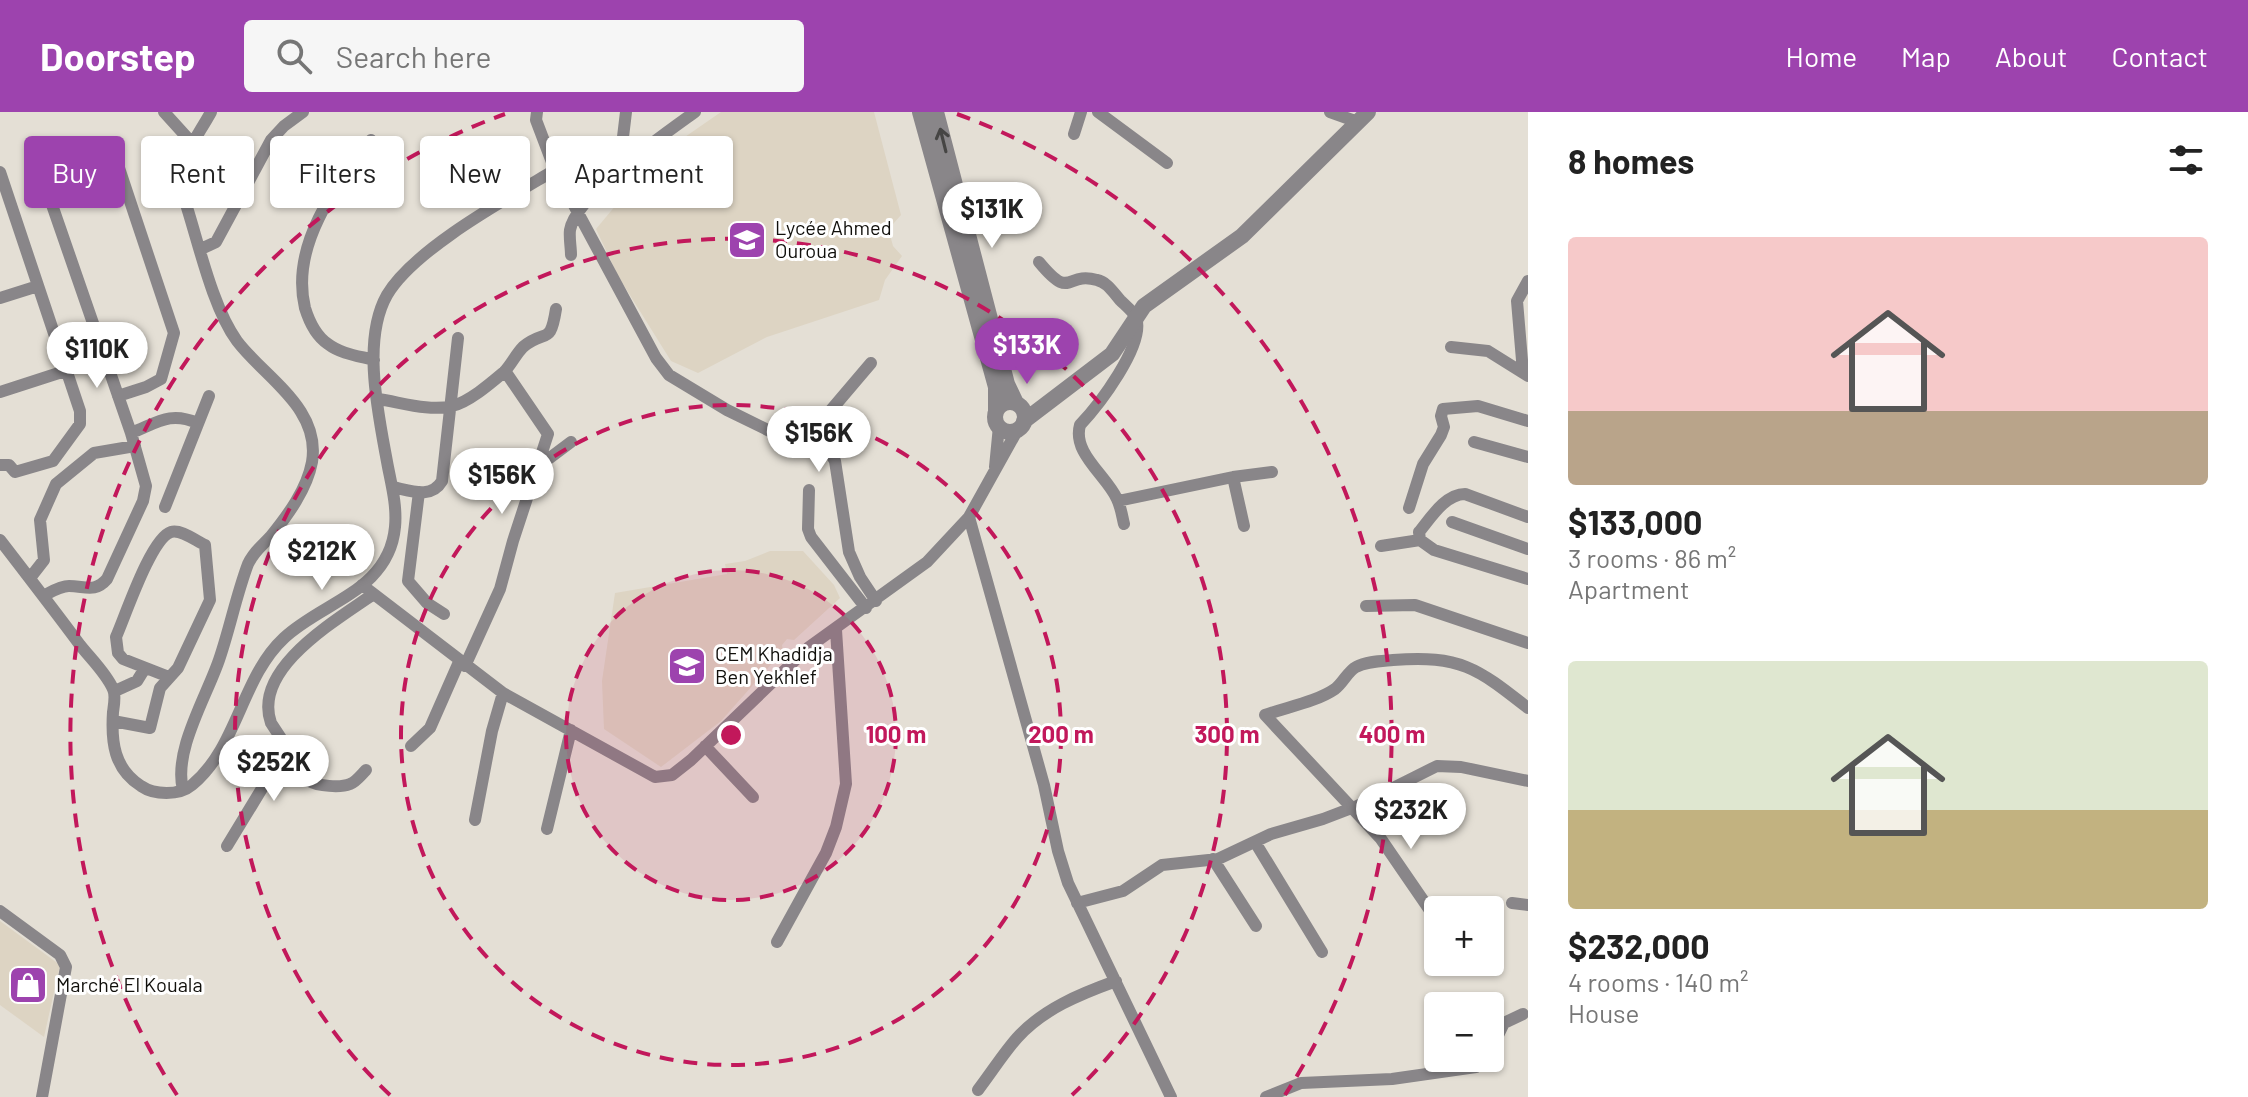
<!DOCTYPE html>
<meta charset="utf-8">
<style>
body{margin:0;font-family:Barlow,sans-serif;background:#f6f6f6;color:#222;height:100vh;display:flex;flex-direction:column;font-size:30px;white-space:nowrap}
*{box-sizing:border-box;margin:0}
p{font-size:26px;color:#767676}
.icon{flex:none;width:44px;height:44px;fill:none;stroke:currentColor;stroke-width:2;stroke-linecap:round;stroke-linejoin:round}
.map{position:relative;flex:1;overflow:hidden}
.panel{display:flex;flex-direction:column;background:#fff;width:720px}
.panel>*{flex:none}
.hud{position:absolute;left:24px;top:24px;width:760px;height:72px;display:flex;gap:16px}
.tools{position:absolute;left:1424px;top:784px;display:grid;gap:16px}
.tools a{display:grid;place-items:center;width:80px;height:80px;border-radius:8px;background:#fff;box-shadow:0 2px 6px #0004;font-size:40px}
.price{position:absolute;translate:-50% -68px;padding:0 18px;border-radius:28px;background:#fff;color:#222;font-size:26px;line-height:52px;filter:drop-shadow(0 2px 4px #0008)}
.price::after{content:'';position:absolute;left:50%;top:48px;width:24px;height:18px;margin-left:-12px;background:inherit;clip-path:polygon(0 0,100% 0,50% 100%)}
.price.selected{background:#9d43ae;color:#fff}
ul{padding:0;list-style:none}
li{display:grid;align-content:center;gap:16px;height:424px;padding:0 40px}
li span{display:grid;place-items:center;height:248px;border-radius:8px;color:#555}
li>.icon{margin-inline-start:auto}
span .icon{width:144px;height:144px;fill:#fffc;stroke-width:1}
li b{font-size:34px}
h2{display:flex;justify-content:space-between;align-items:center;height:96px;padding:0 40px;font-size:34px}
.tag{padding:0 28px;border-radius:8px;background:#fff;box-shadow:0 2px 6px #0004;font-size:28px;line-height:72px}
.tag.selected{background:#9d43ae;color:#fff}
header{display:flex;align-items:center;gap:48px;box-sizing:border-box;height:112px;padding:0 40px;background:#9d43ae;color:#fff}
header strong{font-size:38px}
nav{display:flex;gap:44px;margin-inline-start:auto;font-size:28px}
.search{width:560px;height:72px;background:#f6f6f6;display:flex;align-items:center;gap:20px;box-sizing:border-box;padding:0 28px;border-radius:8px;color:#767676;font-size:30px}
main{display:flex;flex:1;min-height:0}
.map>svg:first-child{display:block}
.built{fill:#ddd4c3}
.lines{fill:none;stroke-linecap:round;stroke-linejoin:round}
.minor{stroke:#898689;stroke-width:12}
.tertiary{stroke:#898689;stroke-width:16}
.oneway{stroke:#464544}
.ring{fill:none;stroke:#c2185b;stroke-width:4;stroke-dasharray:14 10}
.labels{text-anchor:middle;stroke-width:6;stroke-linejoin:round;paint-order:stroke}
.poi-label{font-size:20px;fill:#100f0b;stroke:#fff;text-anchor:start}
.centre{fill:#c2185b;stroke:#fff;stroke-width:4}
.ring-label{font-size:24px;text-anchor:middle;font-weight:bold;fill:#c2185b;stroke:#fff;stroke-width:6;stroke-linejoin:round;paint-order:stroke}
</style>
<header>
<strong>Doorstep</strong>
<div class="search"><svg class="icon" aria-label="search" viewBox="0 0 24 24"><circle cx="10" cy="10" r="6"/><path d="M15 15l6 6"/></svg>Search here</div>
<nav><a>Home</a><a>Map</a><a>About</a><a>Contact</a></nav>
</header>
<main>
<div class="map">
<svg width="1528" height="985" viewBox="0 0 1528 985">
<rect width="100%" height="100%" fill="#e4dfd5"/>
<path class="built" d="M721 0H874L901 103 893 112 890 123 893 134 902 144 885 168 879 188 767 225 698 261 671 249 618 164 596 117 656 45Z
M770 439H803L834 473 840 486 794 528 787 527 782 533 783 539 721 609 661 655 604 617 602 569 615 481 727 462 725 452 745 449Z
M0 809 60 853 44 925 0 893Z"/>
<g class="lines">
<path class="minor" d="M164 0 193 32
M537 0 536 8 555 58 656 246 669 263 727 298 786 327 802 330 823 328
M626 0 623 25 631 45
M1098 0 1167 51
M1330 0 1358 10
M1074 22 1081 0
M371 28C335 74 290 134 305 196 309 209 316 224 328 232 341 242 359 244 374 248
M32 35 131 321 146 374 143 389 107 467C95 481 85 474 69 474 60 474 51 480 43 484
M117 50 174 221 161 267 146 275 118 284
M0 60 80 299V312L53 349 15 360 9 353H0
M201 137 216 130 271 28 284 14 303 0
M571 143C571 135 569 126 570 118 576 83 666 21 695 0
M1039 150C1072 190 1065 159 1097 168 1107 170 1113 180 1120 188 1125 193 1134 200 1136 206 1146 232 1098 294 1080 313 1072 341 1106 363 1117 387 1121 395 1122 404 1124 412
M0 186 38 174
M1451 235 1488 239 1528 264
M871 251 820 311 818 320 835 349 849 440 860 465 876 489
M1523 260 1517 189 1528 169
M0 280 65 259
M378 287C400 290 430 300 452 294 469 290 491 271 504 260 511 253 516 242 523 235 546 216 550 235 556 197
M131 321C157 311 170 299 197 311
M1474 330 1528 345
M539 354 571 330
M995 355 999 314
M1233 365 1244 414
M392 375C409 378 431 388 442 369L458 226
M809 378 808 417 811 425 866 496
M419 380 408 469 427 491 444 502
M1118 389 1233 365 1272 360
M165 395 209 284
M1409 396 1423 352 1441 323 1444 315 1441 304 1443 297 1478 294 1528 309
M969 405 1044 673 1058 739 1068 771 1171 985
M1528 405 1465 382C1445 382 1430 407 1419 420L1420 428 1434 438 1528 467
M1452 410 1528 437
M0 428C27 463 54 498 80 533 91 547 106 561 113 577 116 583 114 593 113 600 111 630 114 657 141 674 154 683 179 684 192 673 238 635 241 566 284 526 322 490 389 479 395 415 397 395 392 375 388 355 379 305 361 229 387 183 414 137 508 86 555 58
M1381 434 1420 428
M30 466 44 448 40 408 56 372 94 341 135 334
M362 473 503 581 655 665 672 663 691 648 809 535 927 450 969 405 1018 317
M1366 494 1415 493 1528 531
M465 554 500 477 513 429 548 322 505 259
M115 579 137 569 145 556
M113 609 150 616 160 576 178 556 210 488 205 433C196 429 181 417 171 420 151 426 125 505 116 525L118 541 123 547 169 565
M411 634 430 616 459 550
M705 634 753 685
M366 658C361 663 356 670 350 672 340 676 318 674 309 669L271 611C252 557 335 509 372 483
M183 678C173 639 206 586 219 548 230 516 236 484 248 452 254 439 262 434 271 424 288 403 307 377 312 350 321 296 265 266 237 229 212 195 198 128 184 86 175 49 194 31 211 0
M475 708 492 619 503 581
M547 717 571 618
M1255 730 1322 840
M227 734 272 660 283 629
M1213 747 1256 814
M1077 791 1123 779 1162 753 1218 747 1271 722 1323 707 1357 694 1437 654 1461 655 1528 669
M1512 791 1528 793
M0 799 60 843 66 855 42 985
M1438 810 1381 727 1265 603C1287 595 1316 590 1335 577 1343 571 1348 559 1356 555 1367 549 1381 549 1393 548 1461 543 1477 556 1528 596
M777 830 826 741 836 715 846 672 836 518
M1490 940 1504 911 1523 902
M978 978C991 961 1003 942 1017 926 1043 897 1080 882 1116 869
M1266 985 1301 971 1392 967 1476 955 1486 946"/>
<path class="tertiary" d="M920 0 996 275V299
M936 0 1007 272 1016 291
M995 305a15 15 0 1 1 30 0a15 15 0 1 1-30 0Z
M1024 309 1112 242 1144 194 1242 124 1368 0"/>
</g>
<defs><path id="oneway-shaft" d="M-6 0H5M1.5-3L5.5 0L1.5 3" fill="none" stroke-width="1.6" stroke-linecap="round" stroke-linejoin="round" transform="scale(2)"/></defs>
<use class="oneway" href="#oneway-shaft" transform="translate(943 28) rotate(-104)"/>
<circle cx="731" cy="623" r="165" fill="#c2185b" fill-opacity=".12"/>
<g class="ring">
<circle cx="731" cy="623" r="165"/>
<circle cx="731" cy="623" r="330"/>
<path d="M390 983A496 496 0 1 1 1072 983"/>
<path d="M177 983A661 661 0 0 1 505 2M957 2A661 661 0 0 1 1285 983"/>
</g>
<defs>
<symbol id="school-square" viewBox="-11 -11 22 22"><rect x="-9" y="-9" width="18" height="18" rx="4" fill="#9d43ae" stroke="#fff"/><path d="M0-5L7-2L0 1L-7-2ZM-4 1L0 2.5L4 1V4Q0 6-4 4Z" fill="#fff"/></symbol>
<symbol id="shop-square" viewBox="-11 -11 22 22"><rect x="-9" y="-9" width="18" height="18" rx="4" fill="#9d43ae" stroke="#fff"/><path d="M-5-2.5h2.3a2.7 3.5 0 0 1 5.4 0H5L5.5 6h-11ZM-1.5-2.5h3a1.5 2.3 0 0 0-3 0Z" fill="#fff"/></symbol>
</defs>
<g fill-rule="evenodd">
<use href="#school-square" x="725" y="106" width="44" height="44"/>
<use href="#school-square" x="665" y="532" width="44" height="44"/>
<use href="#shop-square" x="6" y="851" width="44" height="44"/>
</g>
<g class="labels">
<g class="poi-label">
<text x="775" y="123">Lycée Ahmed<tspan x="775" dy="23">Ouroua</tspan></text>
<text x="715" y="549">CEM Khadidja<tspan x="715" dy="23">Ben Yekhlef</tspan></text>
<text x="56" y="880">Marché El Kouala</text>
</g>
</g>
<circle cx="731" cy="623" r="12" class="centre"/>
<g class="ring-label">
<text x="896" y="631">100 m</text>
<text x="1061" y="631">200 m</text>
<text x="1227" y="631">300 m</text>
<text x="1392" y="631">400 m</text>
</g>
</svg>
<div class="tools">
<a>+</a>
<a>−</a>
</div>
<b class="price" style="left:992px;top:138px">$131K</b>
<b class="price selected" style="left:1027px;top:274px">$133K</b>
<b class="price" style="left:97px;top:278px">$110K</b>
<b class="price" style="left:819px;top:362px">$156K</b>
<b class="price" style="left:502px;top:404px">$156K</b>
<b class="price" style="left:322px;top:480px">$212K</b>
<b class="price" style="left:274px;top:691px">$252K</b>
<b class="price" style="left:1411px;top:739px">$232K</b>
<div class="hud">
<a class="tag selected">Buy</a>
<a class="tag">Rent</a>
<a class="tag">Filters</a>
<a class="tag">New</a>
<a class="tag">Apartment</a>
</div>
</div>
<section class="panel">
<h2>8 homes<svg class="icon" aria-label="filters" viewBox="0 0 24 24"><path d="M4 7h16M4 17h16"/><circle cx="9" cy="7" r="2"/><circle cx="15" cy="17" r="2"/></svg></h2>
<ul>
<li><span style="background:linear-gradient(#f6c9c9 70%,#b9a48a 0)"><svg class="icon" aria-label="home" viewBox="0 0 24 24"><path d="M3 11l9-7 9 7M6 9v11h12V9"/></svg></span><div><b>$133,000</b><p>3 rooms · 86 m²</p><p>Apartment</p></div></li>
<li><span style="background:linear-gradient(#dfe7d0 60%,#c2b280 0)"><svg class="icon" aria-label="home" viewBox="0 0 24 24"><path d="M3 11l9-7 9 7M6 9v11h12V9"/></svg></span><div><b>$232,000</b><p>4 rooms · 140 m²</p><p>House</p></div></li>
</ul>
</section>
</main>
